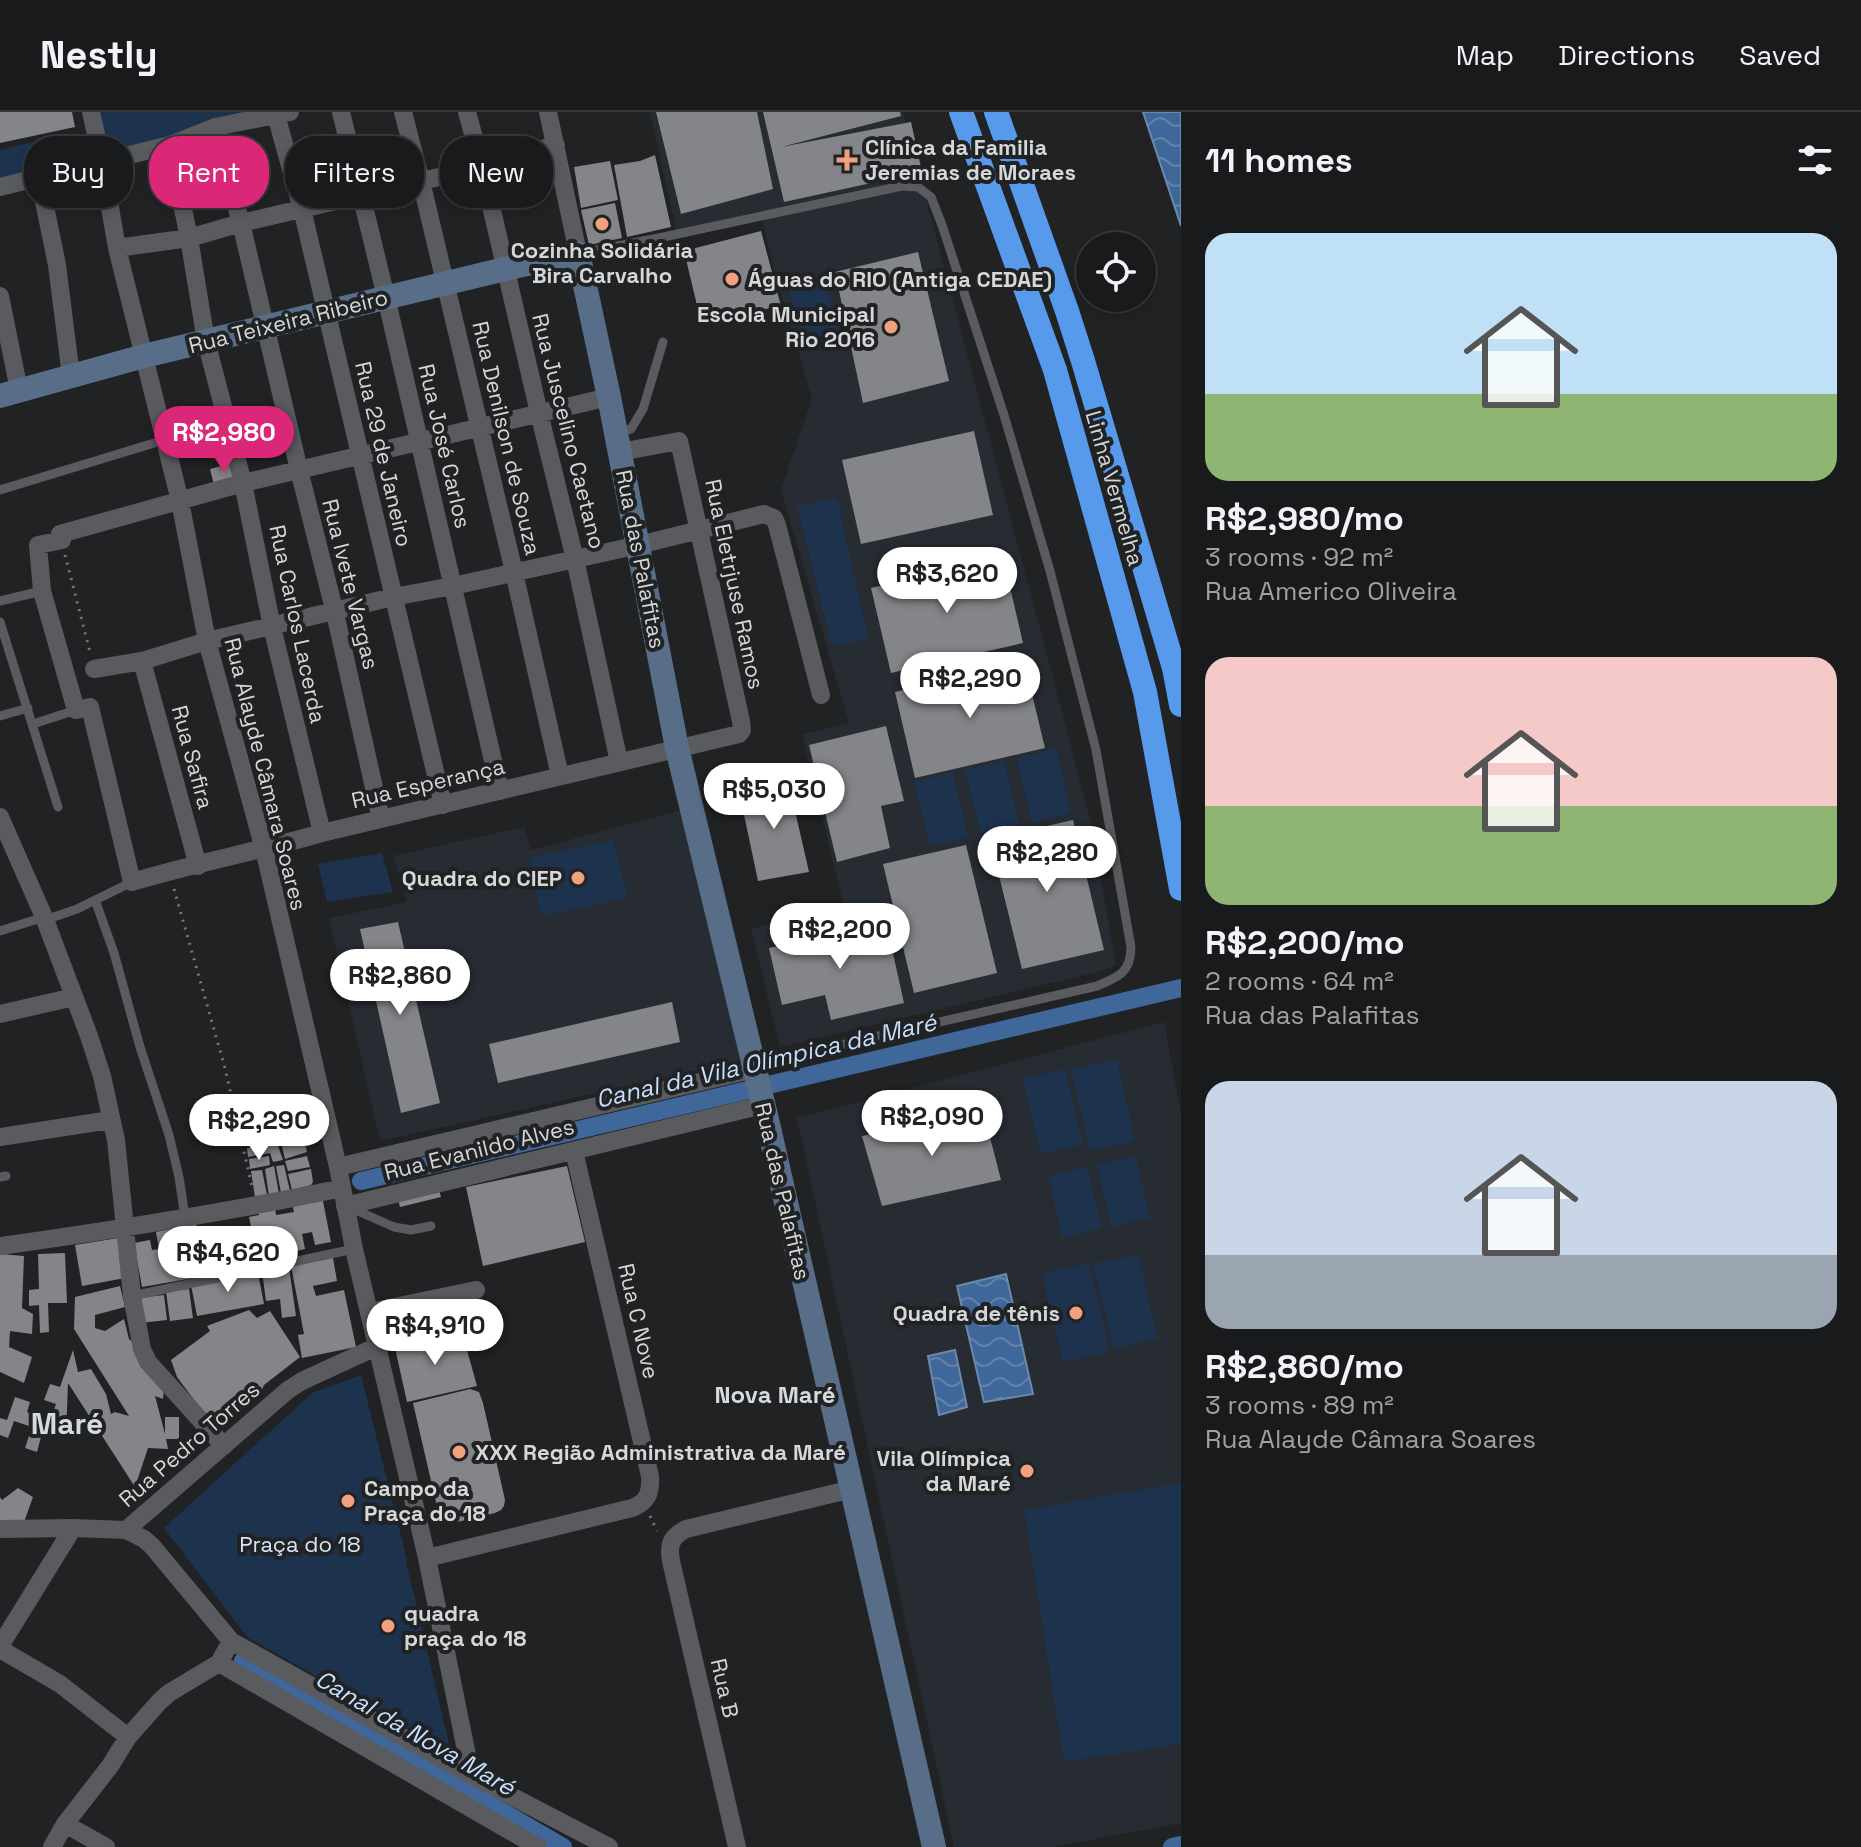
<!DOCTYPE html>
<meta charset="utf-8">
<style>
body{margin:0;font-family:"Space Grotesk",sans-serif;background:#252728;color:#f1f3f6;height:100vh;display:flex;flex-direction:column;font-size:30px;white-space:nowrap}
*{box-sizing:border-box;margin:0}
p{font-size:26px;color:#9fa1a3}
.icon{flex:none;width:44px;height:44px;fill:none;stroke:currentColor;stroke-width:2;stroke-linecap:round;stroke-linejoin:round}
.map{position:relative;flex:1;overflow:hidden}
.details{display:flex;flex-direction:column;background:#181a1b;width:680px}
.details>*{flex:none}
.banner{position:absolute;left:24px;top:24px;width:760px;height:72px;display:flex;gap:16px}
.fabs{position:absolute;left:1076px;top:120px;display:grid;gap:16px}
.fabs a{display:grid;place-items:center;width:80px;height:80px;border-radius:50%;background:#181a1b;box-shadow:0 4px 12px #0003,0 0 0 2px #36383a;font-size:40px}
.price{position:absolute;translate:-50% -68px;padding:0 18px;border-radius:28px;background:#fff;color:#222;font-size:26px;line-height:52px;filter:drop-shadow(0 2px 4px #0008)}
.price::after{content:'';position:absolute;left:50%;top:48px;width:24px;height:18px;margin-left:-12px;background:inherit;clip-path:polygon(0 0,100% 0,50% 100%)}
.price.active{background:#db2777;color:#fff}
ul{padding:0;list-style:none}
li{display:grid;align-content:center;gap:16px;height:424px;padding:0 24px}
li span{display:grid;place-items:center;height:248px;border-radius:24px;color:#555}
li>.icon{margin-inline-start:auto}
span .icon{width:144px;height:144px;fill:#fffc;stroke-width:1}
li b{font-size:34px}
h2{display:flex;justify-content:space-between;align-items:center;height:96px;padding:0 24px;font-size:34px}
.pill{padding:0 28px;border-radius:32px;background:#181a1b;box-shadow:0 4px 12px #0003,0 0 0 2px #36383a;font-size:28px;line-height:72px}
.pill.active{background:#db2777;color:#fff}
header{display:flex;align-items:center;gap:48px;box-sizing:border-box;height:112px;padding:0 40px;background:#181a1b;border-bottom:2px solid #36383a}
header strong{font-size:38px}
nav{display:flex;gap:44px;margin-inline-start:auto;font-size:28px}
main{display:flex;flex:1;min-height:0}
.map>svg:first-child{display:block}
.built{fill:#272c33}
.park{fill:#1d324d}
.water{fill:url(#water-waves);stroke:#6c89ac;stroke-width:2}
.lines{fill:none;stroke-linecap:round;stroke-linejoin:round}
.canal{stroke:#3f6799;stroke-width:18}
.building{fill:#838588}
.path{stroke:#76787a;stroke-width:3;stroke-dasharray:2 6;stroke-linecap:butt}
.lane{stroke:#595b5e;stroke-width:9}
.street{stroke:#595b5e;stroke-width:18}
.secondary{stroke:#586e88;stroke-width:24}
.highway{stroke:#5799eb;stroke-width:24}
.poi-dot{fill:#f1a17d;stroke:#202224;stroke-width:3}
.labels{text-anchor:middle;stroke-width:8;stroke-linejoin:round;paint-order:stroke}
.poi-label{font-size:22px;font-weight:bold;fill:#d5d7d8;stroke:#202224;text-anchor:start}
.street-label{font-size:22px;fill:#d5d7d8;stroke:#202224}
.park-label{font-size:22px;fill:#d8e4f3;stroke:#202224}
.water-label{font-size:24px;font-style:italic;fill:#c7dffd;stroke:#202224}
.neighbourhood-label{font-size:24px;font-weight:bold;fill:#d7dadd;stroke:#202224}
.district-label{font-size:30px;font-weight:bold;fill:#d7dadd;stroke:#202224}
</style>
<header>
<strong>Nestly</strong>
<nav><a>Map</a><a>Directions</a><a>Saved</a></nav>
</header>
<main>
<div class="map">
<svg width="1181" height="1735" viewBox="0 0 1181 1735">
<defs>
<pattern id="water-waves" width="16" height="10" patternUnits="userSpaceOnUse" patternTransform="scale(2)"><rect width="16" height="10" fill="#3f6799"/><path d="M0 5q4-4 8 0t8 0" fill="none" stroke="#6383ab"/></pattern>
</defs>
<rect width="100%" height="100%" fill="#202224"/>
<path class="built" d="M650 0H903L1052 562 1092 716 1116 853 1098 860 780 935 751 817 843 791 802 622 849 611 781 378 812 286 774 158 761 101 676 118Z
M682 698 745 948 380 1029 329 806 407 790 393 744 524 715 531 738Z
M1164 910 1181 1001V1711L1052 1735H954L797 1006Z"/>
<path class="park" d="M98 0H273L170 29 106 44Z
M41 28 47 58 0 70V38Z
M825 162 840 226 804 235 787 171Z
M837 386 868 526 832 535 797 394Z
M1056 636 1071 701 1032 711 1017 646Z
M1004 649 1020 713 981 723 965 658Z
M953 660 968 725 930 734 914 670Z
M613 728 628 786 541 804 529 746Z
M382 741 393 780 327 790 318 752Z
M1117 947 1135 1029 1090 1039 1071 957Z
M1065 957 1083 1032 1041 1042 1022 967Z
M1136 1044 1150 1106 1111 1115 1097 1053Z
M1087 1055 1102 1116 1062 1126 1048 1064Z
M1138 1142 1158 1226 1114 1237 1093 1152Z
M1089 1151 1110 1240 1063 1250 1042 1162Z
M361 1263 407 1448 406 1449 451 1640 248 1526 164 1416 312 1281Z
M1181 1371V1632L1064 1650 1024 1398Z"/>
<path class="water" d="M1143 0H1181V114Z
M1006 1162 1033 1282 984 1290 957 1174Z
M955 1238 967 1295 939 1303 928 1244Z"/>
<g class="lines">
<path class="canal" d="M361 1069 1181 876
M243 1549 563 1735
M1172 1735 1181 1733"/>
</g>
<path class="building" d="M0 0H72L75 15 0 31Z
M656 0H757L773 77 681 102Z
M763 0H900L901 4 781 35 911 10 922 60 784 90Z
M655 43 671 115 627 125 614 53 640 49Z
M610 49 618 88 581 96 574 55Z
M615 91 622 126 589 133 581 98Z
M761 119 781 194 701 210 684 139Z
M918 140 949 269 863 291 835 160Z
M974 319 993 403 861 432 842 348Z
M233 351 237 367 214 373 210 357Z
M1003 445 1023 531 891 561 871 476Z
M1024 549 1045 636 915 666 895 580Z
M886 614 904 689 881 694 890 736 837 750 809 633Z
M788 668 809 760 758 769 739 679Z
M1073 708 1104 838 1022 857 990 727Z
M966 733 997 861 914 881 883 752Z
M398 810 440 991 401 1001 360 817Z
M886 810 904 891 831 908 825 883 782 893 769 836Z
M672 890 680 930 498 971 489 932Z
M983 998 1001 1068 882 1094 862 1024Z
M268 1018 270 1030 246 1032 245 1022Z
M303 1024 307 1040 285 1047 281 1030Z
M277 1031 283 1048 273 1050 270 1041 248 1045 247 1036Z
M269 1044 270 1053 250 1057 249 1047Z
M307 1044 310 1055 288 1059 285 1049Z
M284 1053 290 1079 281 1081 276 1054Z
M274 1054 279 1082 269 1084 265 1057Z
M567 1054 585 1130 483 1154 466 1075Z
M311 1057 313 1070 311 1073 292 1078 288 1062Z
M262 1058 267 1083 255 1085 251 1059Z
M435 1064 441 1085 400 1095 395 1075Z
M322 1084 331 1130 315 1133 312 1120 302 1122 305 1137 223 1155 217 1126 252 1119 249 1105 259 1103 258 1097 275 1094 276 1103 294 1100 292 1090Z
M196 1112 205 1164 142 1175 134 1131 150 1128 152 1138 159 1137 156 1120Z
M118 1126 125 1166 82 1174 75 1133Z
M65 1141 67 1191H48L49 1220 40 1221 39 1193 29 1194V1178L39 1177 38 1142Z
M0 1142 24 1144 22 1196 33 1202 32 1222 10 1219 9 1235 32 1245 24 1271 0 1260Z
M333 1146 337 1169 313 1174 316 1184 344 1178 356 1235 302 1246 298 1223 304 1222 291 1154Z
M289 1155 296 1204 282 1206 280 1187 266 1189 262 1159Z
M258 1161 264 1192 197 1204 191 1173Z
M120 1174 125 1195 95 1203V1216L105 1219 124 1207 129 1227 140 1236 164 1275 163 1287 155 1284 165 1322V1305H179V1327H166L168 1337 148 1336 135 1375 68 1271 66 1325 45 1324 56 1292 44 1288 50 1272 60 1275 73 1238 78 1260 91 1257 106 1282 111 1302 115 1300 129 1304 74 1217 75 1185Z
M189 1177 193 1206 170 1209 166 1180Z
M164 1183 167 1208 140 1211 137 1186Z
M445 1188 452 1217 397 1232 389 1202Z
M249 1198 257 1206 270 1199 300 1245 264 1273 261 1280 215 1316 177 1265 171 1248 210 1219 207 1214Z
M462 1220 477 1274 407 1290 395 1236Z
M470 1277 479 1280 483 1291 505 1388 504 1394 501 1398 495 1401 453 1411 441 1412 413 1291Z
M15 1285 30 1290 27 1300 46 1306 37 1340 25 1336 32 1315 14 1309 8 1326 0 1323V1306L7 1308Z
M18 1376 33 1385 23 1413H0V1385L2 1388Z"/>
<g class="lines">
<path class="path" d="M65 443 90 540
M174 777 225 956 253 1079
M650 1404 657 1419"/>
<path class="lane" d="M580 141 654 127 902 74 918 75 931 85 942 113 1004 303 1050 459 1096 638 1131 835C1131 860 1119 865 1097 874L852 930 758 956
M616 320 631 317 643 297 663 230
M0 378 164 328
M0 489 42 479
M0 510 58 695
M0 604 28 596
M33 612 76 598
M95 788 114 841 140 935 169 1023 179 1065 185 1105
M45 808 77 797 132 770
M0 819 44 805
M0 1065 6 1064
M351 1096 394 1115 411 1118 431 1114
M132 1184 354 1137"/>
<path class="street" d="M91 0 102 49 117 136 180 389 207 529 264 737 338 1055 354 1137 427 1446 471 1663
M341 0 386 185 500 679
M403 0 421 69 514 460 560 664
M467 0 482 55 539 301 575 447 619 650
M548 0 578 141
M276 3 302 97 443 693
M215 15 241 111 299 358 335 501 381 707
M170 33 189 126 206 229 243 371 272 515 322 721
M39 65 57 153 71 264
M0 75 170 33 215 15 290 0
M117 136 189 126 241 111 482 55 556 33
M0 184 19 278
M60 422 243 371 609 285
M62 428 38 433 42 479 76 598 90 595 132 770C195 751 259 739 322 721L739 622 742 618 741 609 679 329 620 340
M142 549 198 754
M94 557 142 549 207 529 393 485 453 474 639 433 764 402 774 406 777 413 821 583
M0 705 44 805 89 924 102 964 116 1028 132 1184 142 1237 148 1250 224 1334
M0 902 74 885
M0 1025 110 1008
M338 1055 755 957
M345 1094 763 993
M0 1134C114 1118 229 1100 342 1076
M370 1200 476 1178
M0 1417 73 1416 126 1418 144 1427 152 1434 231 1529 471 1663 609 1735
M126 1418 288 1278 302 1269 378 1234
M427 1446 632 1396C648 1390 651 1380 650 1364L574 1039
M231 1529 219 1551 538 1735
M0 1534 73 1416
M0 1537 60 1572 128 1625
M65 1712 106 1735
M52 1735 65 1712 110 1654 128 1625 159 1590 169 1581 219 1551
M737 1735 671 1449C668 1432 671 1425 686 1417L852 1377"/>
<path class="secondary" d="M0 284 144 244 505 157 578 141 609 285 677 636 766 1003 934 1735"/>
<path class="highway" d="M961 0 1055 258 1145 580 1181 777
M996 0 1067 199 1083 249 1174 556 1181 593"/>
</g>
<g class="poi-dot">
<path d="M843 36h8v8h8v8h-8v8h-8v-8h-8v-8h8z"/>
<circle cx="602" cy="112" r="8"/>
<circle cx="732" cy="167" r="8"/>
<circle cx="891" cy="215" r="8"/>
<circle cx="578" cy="766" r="8"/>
<circle cx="1076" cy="1201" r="8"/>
<circle cx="459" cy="1340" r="8"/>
<circle cx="1027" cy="1359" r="8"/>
<circle cx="348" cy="1389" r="8"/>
<circle cx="388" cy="1514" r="8"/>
</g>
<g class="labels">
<g class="poi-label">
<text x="865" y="43">Clínica da Familia<tspan x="865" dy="25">Jeremias de Moraes</tspan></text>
<text x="602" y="146" text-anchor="middle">Cozinha Solidária<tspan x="602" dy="25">Bira Carvalho</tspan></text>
<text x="748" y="175">Águas do RIO (Antiga CEDAE)</text>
<text x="875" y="210" text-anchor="end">Escola Municipal<tspan x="875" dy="25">Rio 2016</tspan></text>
<text x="562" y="774" text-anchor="end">Quadra do CIEP</text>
<text x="1060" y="1209" text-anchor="end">Quadra de tênis</text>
<text x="475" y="1348">XXX Região Administrativa da Maré</text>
<text x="1011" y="1354" text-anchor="end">Vila Olímpica<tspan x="1011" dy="25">da Maré</tspan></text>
<text x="364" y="1384">Campo da<tspan x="364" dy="25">Praça do 18</tspan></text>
<text x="404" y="1509">quadra<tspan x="404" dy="25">praça do 18</tspan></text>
</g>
<g class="street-label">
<text transform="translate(288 209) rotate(-14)" y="8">Rua Teixeira Ribeiro</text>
<text transform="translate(569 319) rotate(76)" y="8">Rua Juscelino Caetano</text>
<text transform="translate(507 326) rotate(77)" y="8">Rua Denilson de Souza</text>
<text transform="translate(445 334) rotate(77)" y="8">Rua José Carlos</text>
<text transform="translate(384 342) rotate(77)" y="8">Rua 29 de Janeiro</text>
<text transform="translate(1115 376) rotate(74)" y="8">Linha Vermelha</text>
<text transform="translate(641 447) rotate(79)" y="8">Rua das Palafitas</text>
<text transform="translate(351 472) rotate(76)" y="8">Rua Ivete Vargas</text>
<text transform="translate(735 472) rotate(78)" y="8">Rua Eletrjuse Ramos</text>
<text transform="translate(298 512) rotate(78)" y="8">Rua Carlos Lacerda</text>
<text transform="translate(193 645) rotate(75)" y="8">Rua Safira</text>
<text transform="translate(266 662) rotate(76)" y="8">Rua Alayde Câmara Soares</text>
<text transform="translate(428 671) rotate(-13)" y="8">Rua Esperança</text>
<text transform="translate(479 1037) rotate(-14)" y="8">Rua Evanildo Alves</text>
<text transform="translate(783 1079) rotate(77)" y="8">Rua das Palafitas</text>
<text transform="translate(639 1209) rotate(77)" y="8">Rua C Nove</text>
<text transform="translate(189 1332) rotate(-41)" y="8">Rua Pedro Torres</text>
<text transform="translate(725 1576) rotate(77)" y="8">Rua B</text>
</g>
<g class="park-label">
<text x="300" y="1440">Praça do 18</text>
</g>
<g class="water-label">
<text transform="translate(766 949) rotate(-13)" y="8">Canal da Vila Olímpica da Maré</text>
<text transform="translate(415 1621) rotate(30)" y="8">Canal da Nova Maré</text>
</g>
<g class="neighbourhood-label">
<text x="775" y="1291">Nova Maré</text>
</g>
<g class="district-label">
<text x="67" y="1322">Maré</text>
</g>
</g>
</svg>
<div class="fabs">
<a><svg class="icon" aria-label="locate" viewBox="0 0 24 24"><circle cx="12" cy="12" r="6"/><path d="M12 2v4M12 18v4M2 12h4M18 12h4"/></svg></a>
</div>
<b class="price active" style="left:224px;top:362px">R$2,980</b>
<b class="price" style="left:947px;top:503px">R$3,620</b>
<b class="price" style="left:970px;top:608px">R$2,290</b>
<b class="price" style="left:774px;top:719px">R$5,030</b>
<b class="price" style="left:1047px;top:782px">R$2,280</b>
<b class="price" style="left:840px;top:859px">R$2,200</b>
<b class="price" style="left:400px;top:905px">R$2,860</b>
<b class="price" style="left:932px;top:1046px">R$2,090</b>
<b class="price" style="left:259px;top:1050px">R$2,290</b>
<b class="price" style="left:228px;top:1182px">R$4,620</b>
<b class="price" style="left:435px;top:1255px">R$4,910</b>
<div class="banner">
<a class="pill">Buy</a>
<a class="pill active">Rent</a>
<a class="pill">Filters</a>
<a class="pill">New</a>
</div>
</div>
<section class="details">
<h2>11 homes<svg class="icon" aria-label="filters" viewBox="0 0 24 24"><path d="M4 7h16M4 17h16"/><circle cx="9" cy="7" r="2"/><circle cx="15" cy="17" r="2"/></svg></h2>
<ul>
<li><span style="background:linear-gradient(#bfe0f5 65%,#8fb573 0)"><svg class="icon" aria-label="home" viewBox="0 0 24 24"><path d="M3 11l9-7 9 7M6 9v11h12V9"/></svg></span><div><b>R$2,980/mo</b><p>3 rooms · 92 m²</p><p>Rua Americo Oliveira</p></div></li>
<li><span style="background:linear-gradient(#f6c9c9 60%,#8fb573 0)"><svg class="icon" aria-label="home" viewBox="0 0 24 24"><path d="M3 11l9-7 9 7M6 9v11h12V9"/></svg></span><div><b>R$2,200/mo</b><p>2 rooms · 64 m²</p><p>Rua das Palafitas</p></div></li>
<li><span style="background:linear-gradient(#c9d6e8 70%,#9aa5b1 0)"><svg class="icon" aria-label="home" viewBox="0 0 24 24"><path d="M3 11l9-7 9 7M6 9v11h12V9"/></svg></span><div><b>R$2,860/mo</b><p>3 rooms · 89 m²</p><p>Rua Alayde Câmara Soares</p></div></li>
</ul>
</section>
</main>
